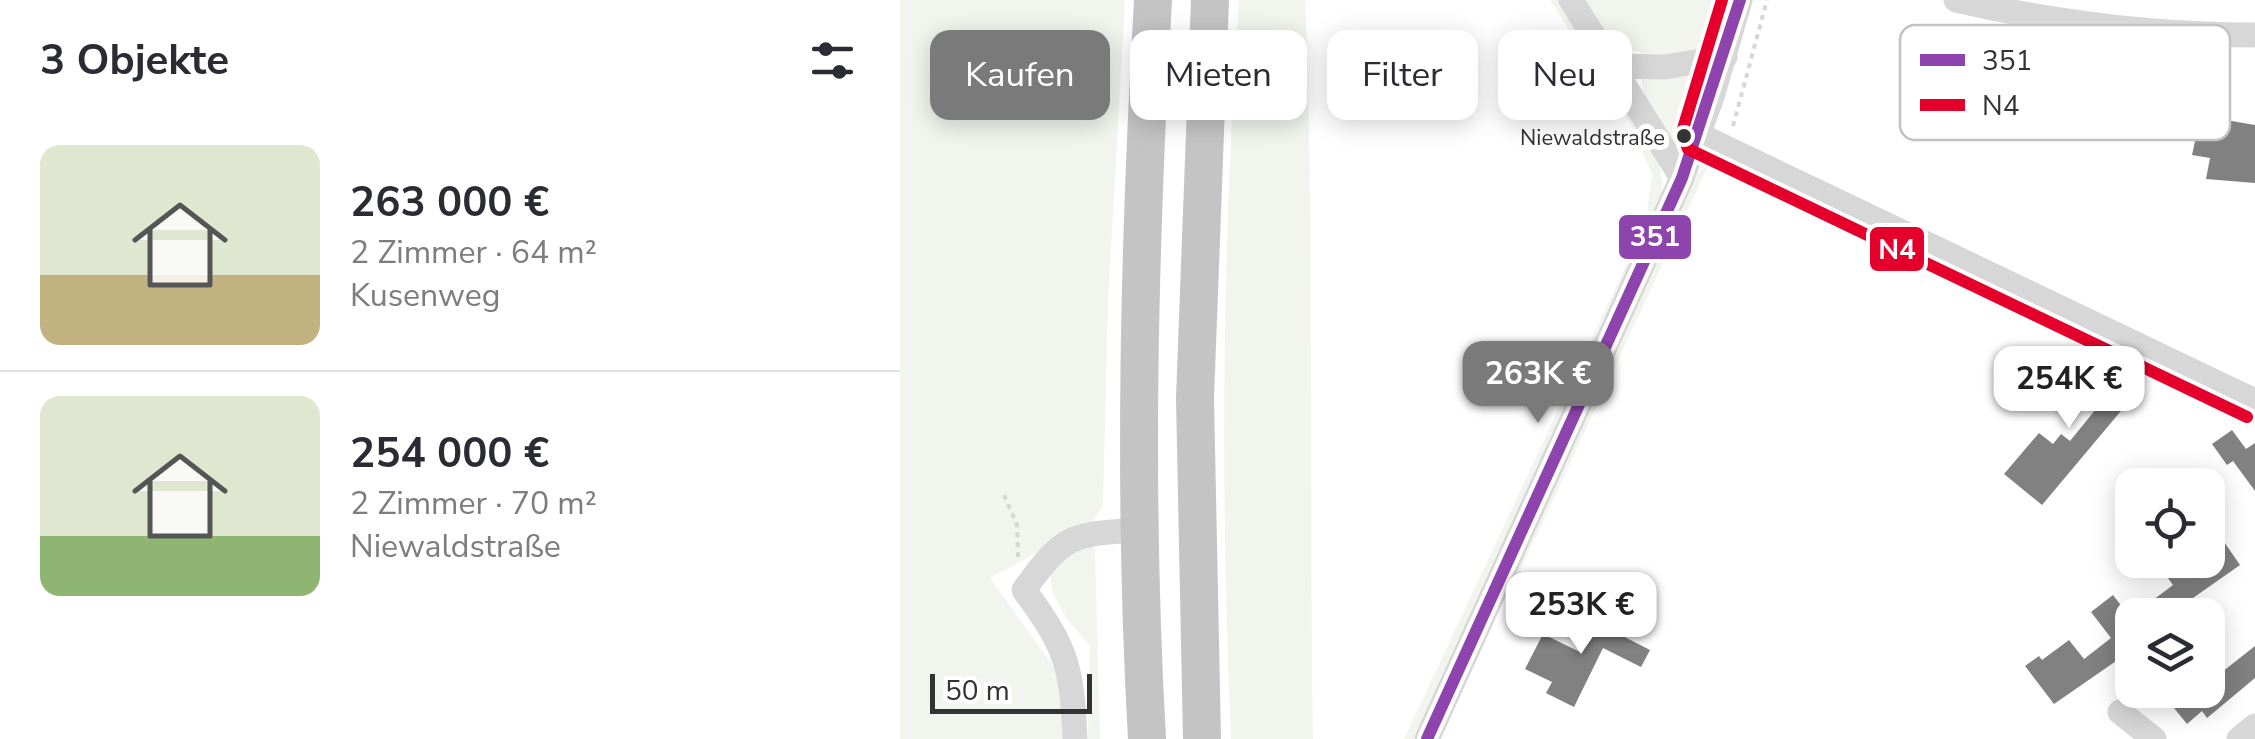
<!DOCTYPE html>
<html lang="de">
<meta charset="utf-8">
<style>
body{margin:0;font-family:"Nunito Sans",sans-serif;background:#f2f2f3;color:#2b2b33;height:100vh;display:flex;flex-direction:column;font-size:38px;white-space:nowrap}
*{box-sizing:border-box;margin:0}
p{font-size:32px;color:#7c7c81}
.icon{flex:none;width:55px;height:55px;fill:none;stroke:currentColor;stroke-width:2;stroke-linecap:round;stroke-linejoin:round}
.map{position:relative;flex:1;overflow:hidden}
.sheet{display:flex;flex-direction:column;background:#fff;width:900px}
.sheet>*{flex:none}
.guide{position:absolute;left:30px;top:30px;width:950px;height:90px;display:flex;gap:20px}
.fabs{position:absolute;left:1215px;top:468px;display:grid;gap:20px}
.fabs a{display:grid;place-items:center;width:110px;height:110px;border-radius:20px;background:#fff;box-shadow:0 5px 25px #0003;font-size:50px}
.scale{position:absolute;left:30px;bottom:25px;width:162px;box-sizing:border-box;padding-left:10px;border:5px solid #333;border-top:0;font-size:28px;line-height:35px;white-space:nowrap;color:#333;-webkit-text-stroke:8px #fff;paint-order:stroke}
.price{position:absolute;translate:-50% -85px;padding:0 22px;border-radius:20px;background:#fff;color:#222;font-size:32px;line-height:65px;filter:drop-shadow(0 2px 5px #0008)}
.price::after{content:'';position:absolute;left:50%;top:60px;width:30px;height:22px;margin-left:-15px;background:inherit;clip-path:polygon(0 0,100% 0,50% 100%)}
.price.current{background:#7a7a7a;color:#fff}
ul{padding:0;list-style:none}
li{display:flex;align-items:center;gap:30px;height:250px;padding:0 40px}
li+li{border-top:2px solid #e1e1e2}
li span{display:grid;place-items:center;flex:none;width:280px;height:200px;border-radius:20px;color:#555}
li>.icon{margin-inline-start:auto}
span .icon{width:120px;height:120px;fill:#fffc;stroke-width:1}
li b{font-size:42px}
h2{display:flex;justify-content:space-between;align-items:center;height:120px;padding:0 40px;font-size:42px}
.chip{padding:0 35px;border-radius:20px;background:#fff;box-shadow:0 5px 25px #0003;font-size:35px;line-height:90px}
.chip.current{background:#7a7a7a;color:#fff}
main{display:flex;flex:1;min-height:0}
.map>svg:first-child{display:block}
.green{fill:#f1f5ed}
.building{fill:#818181}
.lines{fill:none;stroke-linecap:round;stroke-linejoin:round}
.path{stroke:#d6d6d6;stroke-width:4;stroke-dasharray:5 5;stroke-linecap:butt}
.minor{stroke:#d7d7d7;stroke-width:25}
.highway{stroke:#c4c4c4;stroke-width:38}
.bus-1-casing{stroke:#fff;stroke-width:20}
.bus-2-casing{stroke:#fff;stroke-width:20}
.bus-1{stroke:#8e44ad;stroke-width:12}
.bus-2{stroke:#e4002b;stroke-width:12}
.bus-dot{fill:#333;stroke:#fff;stroke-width:4}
.labels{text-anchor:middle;stroke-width:10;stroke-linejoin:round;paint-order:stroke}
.bus-label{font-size:22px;fill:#333;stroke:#fff;text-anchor:end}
.key{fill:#fff;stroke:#c2c2c2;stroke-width:2.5}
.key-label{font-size:28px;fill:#333}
.line-badge{stroke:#fff;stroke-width:4}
.badge-label{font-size:28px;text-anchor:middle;font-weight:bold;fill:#fff}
</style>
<main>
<section class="sheet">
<h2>3 Objekte<svg class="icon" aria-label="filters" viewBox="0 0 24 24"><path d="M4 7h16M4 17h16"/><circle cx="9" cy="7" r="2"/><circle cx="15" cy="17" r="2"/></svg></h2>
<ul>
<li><span style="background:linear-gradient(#dfe7d0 65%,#c2b280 0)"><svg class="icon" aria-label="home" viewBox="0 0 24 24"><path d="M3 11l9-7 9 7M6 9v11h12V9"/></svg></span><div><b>263 000 €</b><p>2 Zimmer · 64 m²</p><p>Kusenweg</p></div></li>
<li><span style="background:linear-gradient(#dfe7d0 70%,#8fb573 0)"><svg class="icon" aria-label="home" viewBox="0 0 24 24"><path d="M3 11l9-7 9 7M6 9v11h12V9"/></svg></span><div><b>254 000 €</b><p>2 Zimmer · 70 m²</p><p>Niewaldstraße</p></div></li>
</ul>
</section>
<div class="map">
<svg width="1355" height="739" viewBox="0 0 1355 739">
<rect width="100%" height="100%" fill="#fff"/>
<path class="green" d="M0 0H225L208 304 203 506 192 522 90 578 153 666 163 692 165 739H0Z
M339 0H405C415 246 409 493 413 739H331C320 493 322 246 339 0Z
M650 0H664L759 154 763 193 514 739H504L745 225 752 174 731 125Z
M680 0H832L817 35 799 50 753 57 714 43Z
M803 69 777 148 743 99 742 79Z
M809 164 632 545 607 601 604 598 796 174Z
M191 543 195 549 200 739H188L190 646C173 626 131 583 162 556 169 550 183 547 191 543Z"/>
<path class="building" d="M1291 102 1328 113 1326 120 1355 125V183L1306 179 1310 158 1292 155 1297 132 1286 130Z
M1177 347 1231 399 1142 505 1104 474 1139 433 1153 444 1161 434 1170 441 1196 409 1167 384 1172 378 1159 368Z
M1332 430 1346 449 1355 443V491L1333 461 1327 465 1312 444Z
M1320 536 1340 565 1293 598 1306 615H1233L1273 585 1265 574 1285 560H1308V544Z
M1213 595 1232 620V650L1154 704 1125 666 1139 656 1142 660 1169 640 1184 659 1211 638 1191 612Z
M704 602 719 610 709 629 750 650 741 667 703 648 674 707 646 693 652 682 625 669 643 634 680 652Z
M1355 646V678L1307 718 1302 711 1287 724 1269 702 1284 690H1308V654L1322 672Z"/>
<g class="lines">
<path class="path" d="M833 126 867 0
M104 495 117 525 118 557"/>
<path class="minor" d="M671 0 782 178
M1056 0C1155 23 1253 35 1355 35
M713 66 765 67 825 57
M799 135 1355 401
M1220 712 1254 739
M175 739C172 667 167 648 124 590 164 534 172 534 239 530
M527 739 782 178 812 97 840 0
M1339 739 1355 726"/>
<path class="highway" d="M247 739C233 493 239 246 253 0
M302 739 295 398 310 0"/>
<defs>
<path id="bus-1" d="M527 739 782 178 840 0"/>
<path id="bus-2" d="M822 0 782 132 788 149 1347 417"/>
</defs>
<use href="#bus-1" class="bus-1-casing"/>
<use href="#bus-2" class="bus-2-casing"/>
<use href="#bus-1" class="bus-1"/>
<use href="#bus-2" class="bus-2"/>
</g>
<circle class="bus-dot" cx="784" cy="136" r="9"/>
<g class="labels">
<g class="bus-label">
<text x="765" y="145">Niewaldstraße</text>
</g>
</g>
<rect x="1000" y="25" width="330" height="115" rx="15" class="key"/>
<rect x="1020" y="54" width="45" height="12" fill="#8e44ad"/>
<rect x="1020" y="99" width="45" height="12" fill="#e4002b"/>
<g class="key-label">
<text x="1082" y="70">351</text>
<text x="1082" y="115">N4</text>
</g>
<g class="line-badge">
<rect x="717" y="213" width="76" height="48" rx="10" fill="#8e44ad"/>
<rect x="968" y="225" width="58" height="48" rx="10" fill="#e4002b"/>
</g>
<g class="badge-label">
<text x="755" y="246">351</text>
<text x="997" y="259">N4</text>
</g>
</svg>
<div class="fabs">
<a><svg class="icon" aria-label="locate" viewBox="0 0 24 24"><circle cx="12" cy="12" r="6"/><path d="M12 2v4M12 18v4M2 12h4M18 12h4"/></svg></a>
<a><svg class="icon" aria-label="layers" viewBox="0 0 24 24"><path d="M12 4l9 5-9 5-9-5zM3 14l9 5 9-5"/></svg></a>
</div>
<div class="scale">50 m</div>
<b class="price current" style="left:638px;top:426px">263K €</b>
<b class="price" style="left:1169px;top:431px">254K €</b>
<b class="price" style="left:681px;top:657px">253K €</b>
<div class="guide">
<a class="chip current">Kaufen</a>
<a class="chip">Mieten</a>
<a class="chip">Filter</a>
<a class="chip">Neu</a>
</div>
</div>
</main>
